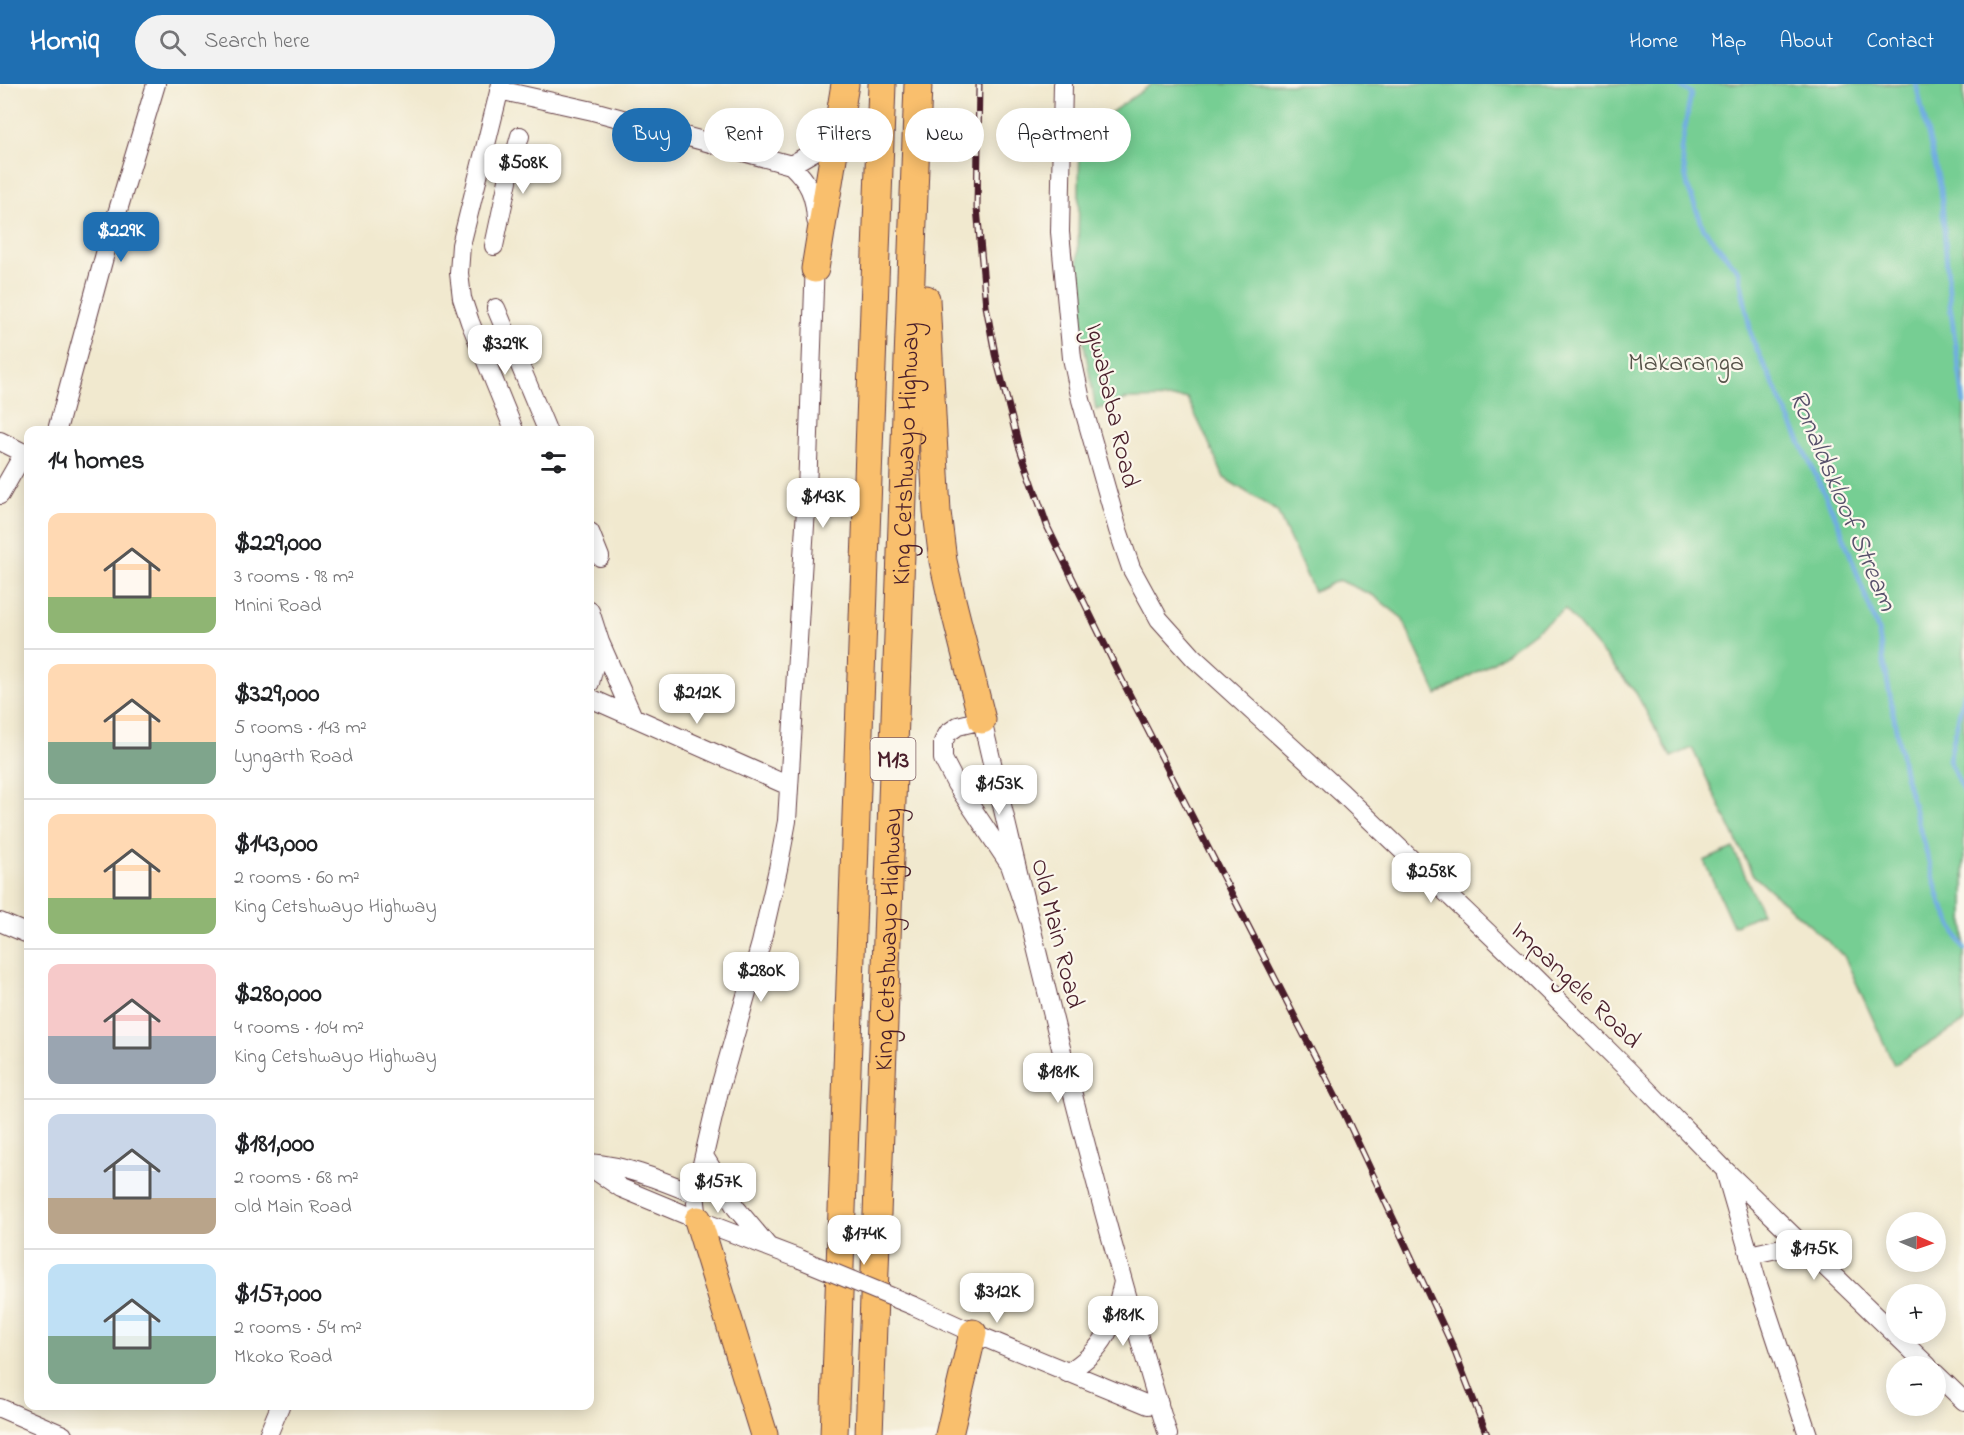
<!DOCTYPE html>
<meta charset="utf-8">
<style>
body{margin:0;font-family:"Indie Flower",sans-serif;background:#f2f2f2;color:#202124;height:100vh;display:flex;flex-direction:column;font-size:22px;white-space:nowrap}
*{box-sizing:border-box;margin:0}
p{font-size:20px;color:#757577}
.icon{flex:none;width:33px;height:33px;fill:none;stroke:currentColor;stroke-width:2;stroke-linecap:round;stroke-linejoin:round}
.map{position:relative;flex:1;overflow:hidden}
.details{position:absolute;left:24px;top:342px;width:570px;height:984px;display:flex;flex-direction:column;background:#fff;border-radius:12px;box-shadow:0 3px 15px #0003}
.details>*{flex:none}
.top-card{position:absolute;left:612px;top:24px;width:570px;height:54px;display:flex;gap:12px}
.needle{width:39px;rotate:92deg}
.fabs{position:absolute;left:1886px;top:1128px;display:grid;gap:12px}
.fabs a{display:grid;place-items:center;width:60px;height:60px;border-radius:50%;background:#fff;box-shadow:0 3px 15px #0003;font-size:30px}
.price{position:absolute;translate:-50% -51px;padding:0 14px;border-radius:12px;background:#fff;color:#222;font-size:20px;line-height:39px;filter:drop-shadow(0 2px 3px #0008)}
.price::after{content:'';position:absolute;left:50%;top:36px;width:18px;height:14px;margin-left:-9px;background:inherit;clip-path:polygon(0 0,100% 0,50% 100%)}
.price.selected{background:#1f6fb2;color:#fff}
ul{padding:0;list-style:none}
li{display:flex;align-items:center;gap:18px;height:150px;padding:0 24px}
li+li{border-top:2px solid #e0e0e0}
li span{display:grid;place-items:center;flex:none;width:168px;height:120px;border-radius:12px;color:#555}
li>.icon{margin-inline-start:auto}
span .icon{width:72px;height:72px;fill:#fffc;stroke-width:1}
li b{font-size:26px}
h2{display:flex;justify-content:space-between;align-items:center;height:72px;padding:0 24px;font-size:26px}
.tag{padding:0 21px;border-radius:27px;background:#fff;box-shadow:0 3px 15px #0003;font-size:21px;line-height:54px}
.tag.selected{background:#1f6fb2;color:#fff}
header{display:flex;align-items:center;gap:36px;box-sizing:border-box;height:84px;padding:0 30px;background:#1f6fb2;color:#fff}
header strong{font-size:28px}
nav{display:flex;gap:33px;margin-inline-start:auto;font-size:21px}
.search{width:420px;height:54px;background:#f2f2f2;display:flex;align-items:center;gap:15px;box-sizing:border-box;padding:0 21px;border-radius:33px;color:#757577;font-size:22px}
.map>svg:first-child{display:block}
.green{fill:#76ce93;stroke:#60765f;stroke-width:1.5}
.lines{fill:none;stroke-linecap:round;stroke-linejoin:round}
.stream{stroke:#6fade1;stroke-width:5}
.minor-casing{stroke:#633d44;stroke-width:20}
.highway-casing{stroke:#633d44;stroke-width:29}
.minor{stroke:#fff;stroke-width:18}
.highway{stroke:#f9bf6d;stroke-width:27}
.rail-casing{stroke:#4a1f2b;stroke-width:7}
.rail{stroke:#fbf7ec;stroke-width:4.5;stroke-dasharray:14;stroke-linecap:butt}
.minor-bridge-casing{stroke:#633d44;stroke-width:20;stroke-linecap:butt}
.minor-bridge{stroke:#fff;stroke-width:18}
.labels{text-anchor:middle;stroke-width:4.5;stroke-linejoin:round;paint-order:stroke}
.shield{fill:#fbf7ec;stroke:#7f6065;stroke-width:1.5}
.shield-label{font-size:24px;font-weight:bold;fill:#4a1f2b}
.park-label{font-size:26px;fill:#57544a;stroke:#fbf7ec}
.street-label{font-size:26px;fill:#4a1f2b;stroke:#fbf7ec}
.water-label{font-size:27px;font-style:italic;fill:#57516b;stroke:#fbf7ec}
</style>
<header>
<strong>Homiq</strong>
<div class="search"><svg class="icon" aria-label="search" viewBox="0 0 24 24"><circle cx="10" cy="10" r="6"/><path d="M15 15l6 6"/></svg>Search here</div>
<nav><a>Home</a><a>Map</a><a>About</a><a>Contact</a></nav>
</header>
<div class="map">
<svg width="1964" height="1351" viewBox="0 0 1964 1351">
<rect width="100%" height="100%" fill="#fbf7ec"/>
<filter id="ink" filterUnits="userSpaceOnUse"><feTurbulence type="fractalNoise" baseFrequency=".0167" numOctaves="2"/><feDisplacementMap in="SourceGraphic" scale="12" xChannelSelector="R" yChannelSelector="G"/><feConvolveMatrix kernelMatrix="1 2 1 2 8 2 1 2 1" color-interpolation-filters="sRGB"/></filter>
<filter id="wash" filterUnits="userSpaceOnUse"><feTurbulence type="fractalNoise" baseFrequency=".008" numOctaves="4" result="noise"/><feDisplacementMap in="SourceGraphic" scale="24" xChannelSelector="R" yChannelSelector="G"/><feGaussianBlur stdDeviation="1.35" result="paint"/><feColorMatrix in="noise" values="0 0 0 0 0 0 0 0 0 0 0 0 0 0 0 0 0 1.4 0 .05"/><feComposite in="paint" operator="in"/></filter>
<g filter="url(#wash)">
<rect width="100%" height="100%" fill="#f1e9cf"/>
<path class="green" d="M1152 0H1964V938L1894 981 1844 872 1753 791 1692 664 1671 673 1636 609 1565 525 1495 577 1437 611 1402 534 1374 512 1339 496 1314 508 1277 427 1224 394 1208 357 1187 314 1127 315 1096 326 1077 221 1080 50Z
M1733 764 1762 829 1733 842 1704 777Z"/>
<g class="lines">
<path class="stream" d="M1677 0 1691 9 1681 66 1688 104 1704 145 1739 188 1752 255 1840 443 1878 546 1904 688 1940 817 1964 865
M1916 0 1941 105 1950 221 1964 319
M1964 609 1949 676 1964 709"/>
</g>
</g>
<g filter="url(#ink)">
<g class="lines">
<defs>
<path id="minor" d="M501 0 461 161 459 189 462 214 470 238 514 346
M1063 0 1060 148 1072 274 1081 316 1118 446 1131 484 1159 535 1194 574 1342 709 1527 886 1627 985 1725 1086 1928 1282
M499 6 593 27 791 81C809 98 815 111 816 136
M791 81 815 67 834 36
M494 162 509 92 520 52
M496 224 547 346
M57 346 106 166 156 0
M0 357 28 371
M0 411 24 369
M590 448 600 473
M590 527 600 558 590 599
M600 558 633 633
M590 614 789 702
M1028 834 1010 781 956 700 943 675V658L948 649 958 642 982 636C1038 876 1096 1116 1168 1351
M0 838 28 850
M704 1072 736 1124 767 1161
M590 1079C627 1082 660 1096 695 1110
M590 1083 621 1104 698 1136 800 1175
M1725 1087 1757 1197 1808 1351
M698 1136 695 1110 720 1003 761 859 778 785 787 737 807 408 815 175
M1749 1171 1800 1160
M914 1222 973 1249 1148 1321 1159 1319
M1067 1289C1108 1263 1112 1243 1123 1198
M1935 1289 1964 1317
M0 1324 63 1351
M268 1351 280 1322"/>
<g id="highway">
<path d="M815 185 845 0"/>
<path d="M926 215 937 428 943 477 952 516 982 636"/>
<path d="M698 1136 764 1351"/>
<path d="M834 1351 882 0"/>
<path id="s1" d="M869 1351 918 0"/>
<path d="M949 1351 973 1249"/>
</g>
</defs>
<use href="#minor" class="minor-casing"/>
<use href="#highway" class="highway-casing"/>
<use href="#minor" class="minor"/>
<use href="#highway" class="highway"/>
<defs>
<path id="rail" d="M979 0 977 124 986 222 995 270 1019 362 1048 444 1120 592 1345 1031 1453 1263 1487 1351"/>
</defs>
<use href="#rail" class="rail-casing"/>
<use href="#rail" class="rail"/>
<defs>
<path id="minor-bridge" d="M800 1175 914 1222"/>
</defs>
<use href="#minor-bridge" class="minor-bridge-casing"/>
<use href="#minor-bridge" class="minor-bridge"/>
</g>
</g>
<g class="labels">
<rect class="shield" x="870.5" y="654" width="45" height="42" rx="4.5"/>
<g class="shield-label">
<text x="893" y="683">M13</text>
</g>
<g class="park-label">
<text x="1686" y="286">Makaranga</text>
</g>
<g class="street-label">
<text transform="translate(1114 321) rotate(77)" y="9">Igwababa Road</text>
<text dy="9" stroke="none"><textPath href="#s1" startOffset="982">King Cetshwayo Highway</textPath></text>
<text transform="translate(1059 849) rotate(76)" y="9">Old Main Road</text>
<text dy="9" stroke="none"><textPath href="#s1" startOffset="496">King Cetshwayo Highway</textPath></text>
<text transform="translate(1577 900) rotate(44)" y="9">Impangele Road</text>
</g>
<g class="water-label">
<text transform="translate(1844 416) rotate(67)" y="9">Ronaldskloof Stream</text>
</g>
</g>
</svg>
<div class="fabs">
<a><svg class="needle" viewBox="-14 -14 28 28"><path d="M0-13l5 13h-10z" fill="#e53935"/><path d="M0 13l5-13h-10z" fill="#757577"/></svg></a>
<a>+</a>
<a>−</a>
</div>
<b class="price" style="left:523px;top:111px">$508K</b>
<b class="price selected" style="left:121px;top:179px">$229K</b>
<b class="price" style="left:505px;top:292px">$329K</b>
<b class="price" style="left:823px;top:445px">$143K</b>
<b class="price" style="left:697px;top:641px">$212K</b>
<b class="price" style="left:999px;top:732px">$153K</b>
<b class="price" style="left:1431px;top:820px">$258K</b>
<b class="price" style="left:761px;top:919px">$280K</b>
<b class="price" style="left:1058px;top:1020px">$181K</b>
<b class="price" style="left:718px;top:1130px">$157K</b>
<b class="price" style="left:864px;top:1182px">$174K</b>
<b class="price" style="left:1814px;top:1197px">$175K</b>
<b class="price" style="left:997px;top:1240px">$312K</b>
<b class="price" style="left:1123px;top:1263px">$181K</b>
<div class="top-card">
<a class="tag selected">Buy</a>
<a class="tag">Rent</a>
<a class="tag">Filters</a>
<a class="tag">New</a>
<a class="tag">Apartment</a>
</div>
<section class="details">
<h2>14 homes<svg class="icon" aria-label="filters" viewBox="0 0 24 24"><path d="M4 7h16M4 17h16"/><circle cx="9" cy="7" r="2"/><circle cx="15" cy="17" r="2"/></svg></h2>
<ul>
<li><span style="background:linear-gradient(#ffd9b3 70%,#8fb573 0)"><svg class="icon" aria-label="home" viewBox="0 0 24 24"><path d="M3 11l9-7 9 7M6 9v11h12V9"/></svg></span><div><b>$229,000</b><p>3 rooms · 98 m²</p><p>Mnini Road</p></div></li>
<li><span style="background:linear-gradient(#ffd9b3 65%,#7fa58c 0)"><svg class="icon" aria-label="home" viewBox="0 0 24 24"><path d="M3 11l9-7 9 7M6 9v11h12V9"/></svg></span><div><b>$329,000</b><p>5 rooms · 143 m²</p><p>Lyngarth Road</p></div></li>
<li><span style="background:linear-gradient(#ffd9b3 70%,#8fb573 0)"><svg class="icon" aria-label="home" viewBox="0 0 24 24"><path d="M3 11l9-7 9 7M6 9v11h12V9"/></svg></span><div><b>$143,000</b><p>2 rooms · 60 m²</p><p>King Cetshwayo Highway</p></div></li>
<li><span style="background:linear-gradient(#f6c9c9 60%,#9aa5b1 0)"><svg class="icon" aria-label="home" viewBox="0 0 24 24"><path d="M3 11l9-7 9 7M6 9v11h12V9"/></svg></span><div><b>$280,000</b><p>4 rooms · 104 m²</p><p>King Cetshwayo Highway</p></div></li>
<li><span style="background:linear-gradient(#c9d6e8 70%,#b9a48a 0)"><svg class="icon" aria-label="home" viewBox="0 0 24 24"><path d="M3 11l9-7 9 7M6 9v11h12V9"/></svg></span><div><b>$181,000</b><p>2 rooms · 68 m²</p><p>Old Main Road</p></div></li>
<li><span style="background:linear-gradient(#bfe0f5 60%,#7fa58c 0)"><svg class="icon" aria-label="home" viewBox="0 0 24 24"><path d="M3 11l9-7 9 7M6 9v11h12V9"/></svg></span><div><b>$157,000</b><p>2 rooms · 54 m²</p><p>Mkoko Road</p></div></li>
</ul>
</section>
</div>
